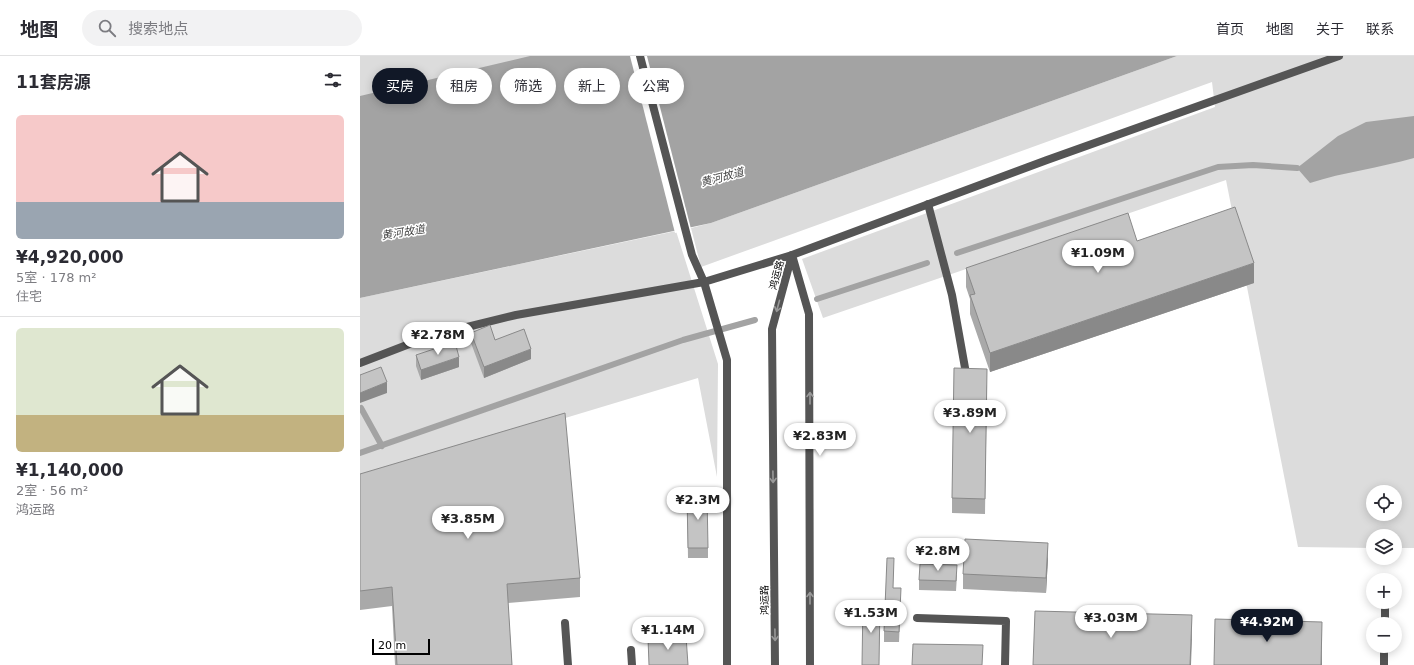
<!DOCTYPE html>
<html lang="zh">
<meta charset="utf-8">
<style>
body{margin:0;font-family:"DejaVu Sans","Noto Sans SC",sans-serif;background:#f2f2f3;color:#2b2b33;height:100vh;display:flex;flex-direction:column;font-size:15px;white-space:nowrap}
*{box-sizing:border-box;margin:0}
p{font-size:13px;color:#7c7c81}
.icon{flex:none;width:22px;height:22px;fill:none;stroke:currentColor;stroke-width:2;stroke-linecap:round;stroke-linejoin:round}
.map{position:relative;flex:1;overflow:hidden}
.sheet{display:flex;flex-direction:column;background:#fff;width:360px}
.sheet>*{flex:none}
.guide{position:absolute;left:12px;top:12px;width:380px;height:36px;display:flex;gap:8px}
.tools{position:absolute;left:1006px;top:429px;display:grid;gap:8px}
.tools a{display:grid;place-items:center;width:36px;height:36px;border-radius:50%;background:#fff;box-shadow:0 2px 10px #0003;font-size:20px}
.scale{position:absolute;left:12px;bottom:10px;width:58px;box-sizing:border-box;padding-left:4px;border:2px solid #000;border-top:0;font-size:11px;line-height:14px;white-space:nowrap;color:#000;-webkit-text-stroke:3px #fff;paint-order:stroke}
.price{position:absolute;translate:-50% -34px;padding:0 9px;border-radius:14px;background:#fff;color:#222;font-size:13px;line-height:26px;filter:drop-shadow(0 1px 2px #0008)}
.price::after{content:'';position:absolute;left:50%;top:24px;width:12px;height:9px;margin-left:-6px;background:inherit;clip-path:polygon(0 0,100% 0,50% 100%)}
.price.active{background:#111827;color:#fff}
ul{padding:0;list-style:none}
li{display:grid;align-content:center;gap:8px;height:212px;padding:0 16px}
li+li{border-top:1px solid #e1e1e2}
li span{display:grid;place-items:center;height:124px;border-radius:6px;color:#555}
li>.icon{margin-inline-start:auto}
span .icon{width:72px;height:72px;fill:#fffc;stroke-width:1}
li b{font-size:17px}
h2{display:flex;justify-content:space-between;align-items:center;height:48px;padding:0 16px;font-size:17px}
.tag{padding:0 14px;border-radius:18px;background:#fff;box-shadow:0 2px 10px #0003;font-size:14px;line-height:36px}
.tag.active{background:#111827;color:#fff}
header{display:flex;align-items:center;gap:24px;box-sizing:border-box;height:56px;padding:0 20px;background:#fff;border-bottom:1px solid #e1e1e2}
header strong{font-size:19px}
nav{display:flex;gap:22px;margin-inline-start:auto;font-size:14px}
.search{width:280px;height:36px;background:#f2f2f3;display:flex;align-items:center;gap:10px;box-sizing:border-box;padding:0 14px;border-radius:22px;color:#7c7c81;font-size:15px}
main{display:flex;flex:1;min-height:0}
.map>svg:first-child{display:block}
.green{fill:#dcdcdc;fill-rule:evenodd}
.water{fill:#a3a3a3}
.pier{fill:#fff}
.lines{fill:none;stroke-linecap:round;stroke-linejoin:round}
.stream{stroke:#a3a3a3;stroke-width:6}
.service{stroke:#555;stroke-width:8}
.minor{stroke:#555;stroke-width:8}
.tertiary{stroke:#555;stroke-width:8}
.wall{fill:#a9a9a9}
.shaded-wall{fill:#898989}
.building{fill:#c4c4c4;stroke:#898989}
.oneway{stroke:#999}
.labels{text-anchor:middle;stroke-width:3;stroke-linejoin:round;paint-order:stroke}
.street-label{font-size:10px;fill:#000;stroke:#fff}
.water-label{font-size:11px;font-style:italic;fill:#444;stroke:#fff}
</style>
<header>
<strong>地图</strong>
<div class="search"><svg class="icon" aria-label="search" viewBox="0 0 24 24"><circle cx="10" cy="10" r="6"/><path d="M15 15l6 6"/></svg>搜索地点</div>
<nav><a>首页</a><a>地图</a><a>关于</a><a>联系</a></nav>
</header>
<main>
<section class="sheet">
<h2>11套房源<svg class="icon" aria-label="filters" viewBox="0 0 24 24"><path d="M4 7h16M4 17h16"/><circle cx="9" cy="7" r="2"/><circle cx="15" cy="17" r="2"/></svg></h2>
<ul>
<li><span style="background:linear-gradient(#f6c9c9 70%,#9aa5b1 0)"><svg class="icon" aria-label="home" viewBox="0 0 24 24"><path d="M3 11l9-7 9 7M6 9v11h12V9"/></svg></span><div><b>¥4,920,000</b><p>5室 · 178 m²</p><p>住宅</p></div></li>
<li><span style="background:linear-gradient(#dfe7d0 70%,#c2b280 0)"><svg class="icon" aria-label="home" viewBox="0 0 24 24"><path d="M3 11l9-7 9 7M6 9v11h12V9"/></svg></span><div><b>¥1,140,000</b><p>2室 · 56 m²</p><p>鸿运路</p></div></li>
</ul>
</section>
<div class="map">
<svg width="1054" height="609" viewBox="0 0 1054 609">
<rect width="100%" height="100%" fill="#fff"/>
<path class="green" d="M0 0H173L0 42Z
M817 0H1054V492H1035V480H1013V492L938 491 866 124 463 262 442 203 855 51 852 26 341 211 331 172 351 167ZM1013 436H1035V458H1013Z
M316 175 358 308 357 421 338 322 0 424V242Z"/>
<path class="water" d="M170 0H817L351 167 0 242V40Z
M1054 60V102C1019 112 984 116 950 127L937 112 978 80 1006 66Z"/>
<path class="pier" d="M270 0H287L331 173 315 177Z"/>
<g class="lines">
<path class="stream" d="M597 197 858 111 893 109 937 112
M457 243 567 207
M1 352 22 390
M0 397 323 284 395 264"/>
<path class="service" d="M280 0 332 199 344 226 367 304V609
M568 148 592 239 607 323
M0 307 52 287 99 273 156 259 344 226
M557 562 646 565 645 609
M205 567 208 609
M1025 568V548
M271 594 272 609
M1024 609V590"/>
<path class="minor" d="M344 226 432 199 687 104 979 0"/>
<path class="tertiary" d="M432 199 449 258 450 609
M415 609 412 273 432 199"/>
</g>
<path class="wall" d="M777 185 894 227 630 316 610 258V243L606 231V212Z
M111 277 135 284 171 303 124 322 111 287Z
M56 299 99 311 61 324 56 310Z
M627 328 625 458 592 457V442Z
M0 418 220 522V541L148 547 152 609H35L32 550 0 554Z
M327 438 348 492V502H328Z
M688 502 686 537 603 533V518Z
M597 519 596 535 559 534V524Z
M533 532 541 542 539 586H524V575Z"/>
<path class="shaded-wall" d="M894 207V227L630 316V297Z
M171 293V303L124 322V311Z
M99 301V311L61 324V314Z
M27 326V337L0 347V337Z
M688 487V502L686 537V522Z
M832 559V579L831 609H830Z
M962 566V609H961Z"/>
<path class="building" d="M875 151 894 207 630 297 610 239 615 238 606 212 768 157 777 185Z
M130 269 135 284 164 273 171 293 124 311 111 277Z
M95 286 99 301 61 314 56 299Z
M21 311 27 326 0 337V319Z
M594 312 627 313 625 443 592 442Z
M205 357 220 522 147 528 152 609H37L32 531 0 535V418Z
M327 438H347L348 492H328Z
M605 483 688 487 686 522 603 518Z
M527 502H534L533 532H541L539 576 524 575Z
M560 508 597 509 596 525 559 524Z
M503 546H520L519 609H502Z
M675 555 832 559 830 609H673Z
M855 563 962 566 961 609H854Z
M326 580 328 609H289L288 582Z
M553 588 623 589 622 609H552Z"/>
<defs><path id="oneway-shaft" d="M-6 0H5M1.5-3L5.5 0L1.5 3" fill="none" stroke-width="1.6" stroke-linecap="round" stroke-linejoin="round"/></defs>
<g class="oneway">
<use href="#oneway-shaft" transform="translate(418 250) rotate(105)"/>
<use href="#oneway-shaft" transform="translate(450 342) rotate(-90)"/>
<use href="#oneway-shaft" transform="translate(413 421) rotate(89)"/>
<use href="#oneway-shaft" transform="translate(450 542) rotate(-90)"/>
<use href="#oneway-shaft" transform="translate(415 579) rotate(89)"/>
</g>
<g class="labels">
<g class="street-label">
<text transform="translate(416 219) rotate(-75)" y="4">鸿运路</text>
<text transform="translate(404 544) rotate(-91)" y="4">鸿运路</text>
</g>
<g class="water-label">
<text transform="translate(362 121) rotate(-15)" y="4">黄河故道</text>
<text transform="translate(43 176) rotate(-9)" y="4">黄河故道</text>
</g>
</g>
</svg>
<div class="tools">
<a><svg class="icon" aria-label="locate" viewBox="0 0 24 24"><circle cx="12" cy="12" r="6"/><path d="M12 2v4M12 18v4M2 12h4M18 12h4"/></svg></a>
<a><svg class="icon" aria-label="layers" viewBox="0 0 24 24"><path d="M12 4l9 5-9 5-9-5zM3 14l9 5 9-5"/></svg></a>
<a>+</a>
<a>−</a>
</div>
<div class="scale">20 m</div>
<b class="price" style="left:738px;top:218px">¥1.09M</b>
<b class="price" style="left:78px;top:300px">¥2.78M</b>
<b class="price" style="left:610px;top:378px">¥3.89M</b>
<b class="price" style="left:460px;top:401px">¥2.83M</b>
<b class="price" style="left:338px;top:465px">¥2.3M</b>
<b class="price" style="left:108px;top:484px">¥3.85M</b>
<b class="price" style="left:578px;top:516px">¥2.8M</b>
<b class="price" style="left:511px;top:578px">¥1.53M</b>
<b class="price" style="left:751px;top:583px">¥3.03M</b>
<b class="price active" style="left:907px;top:587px">¥4.92M</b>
<b class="price" style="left:308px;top:595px">¥1.14M</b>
<div class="guide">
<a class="tag active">买房</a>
<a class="tag">租房</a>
<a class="tag">筛选</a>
<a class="tag">新上</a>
<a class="tag">公寓</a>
</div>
</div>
</main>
